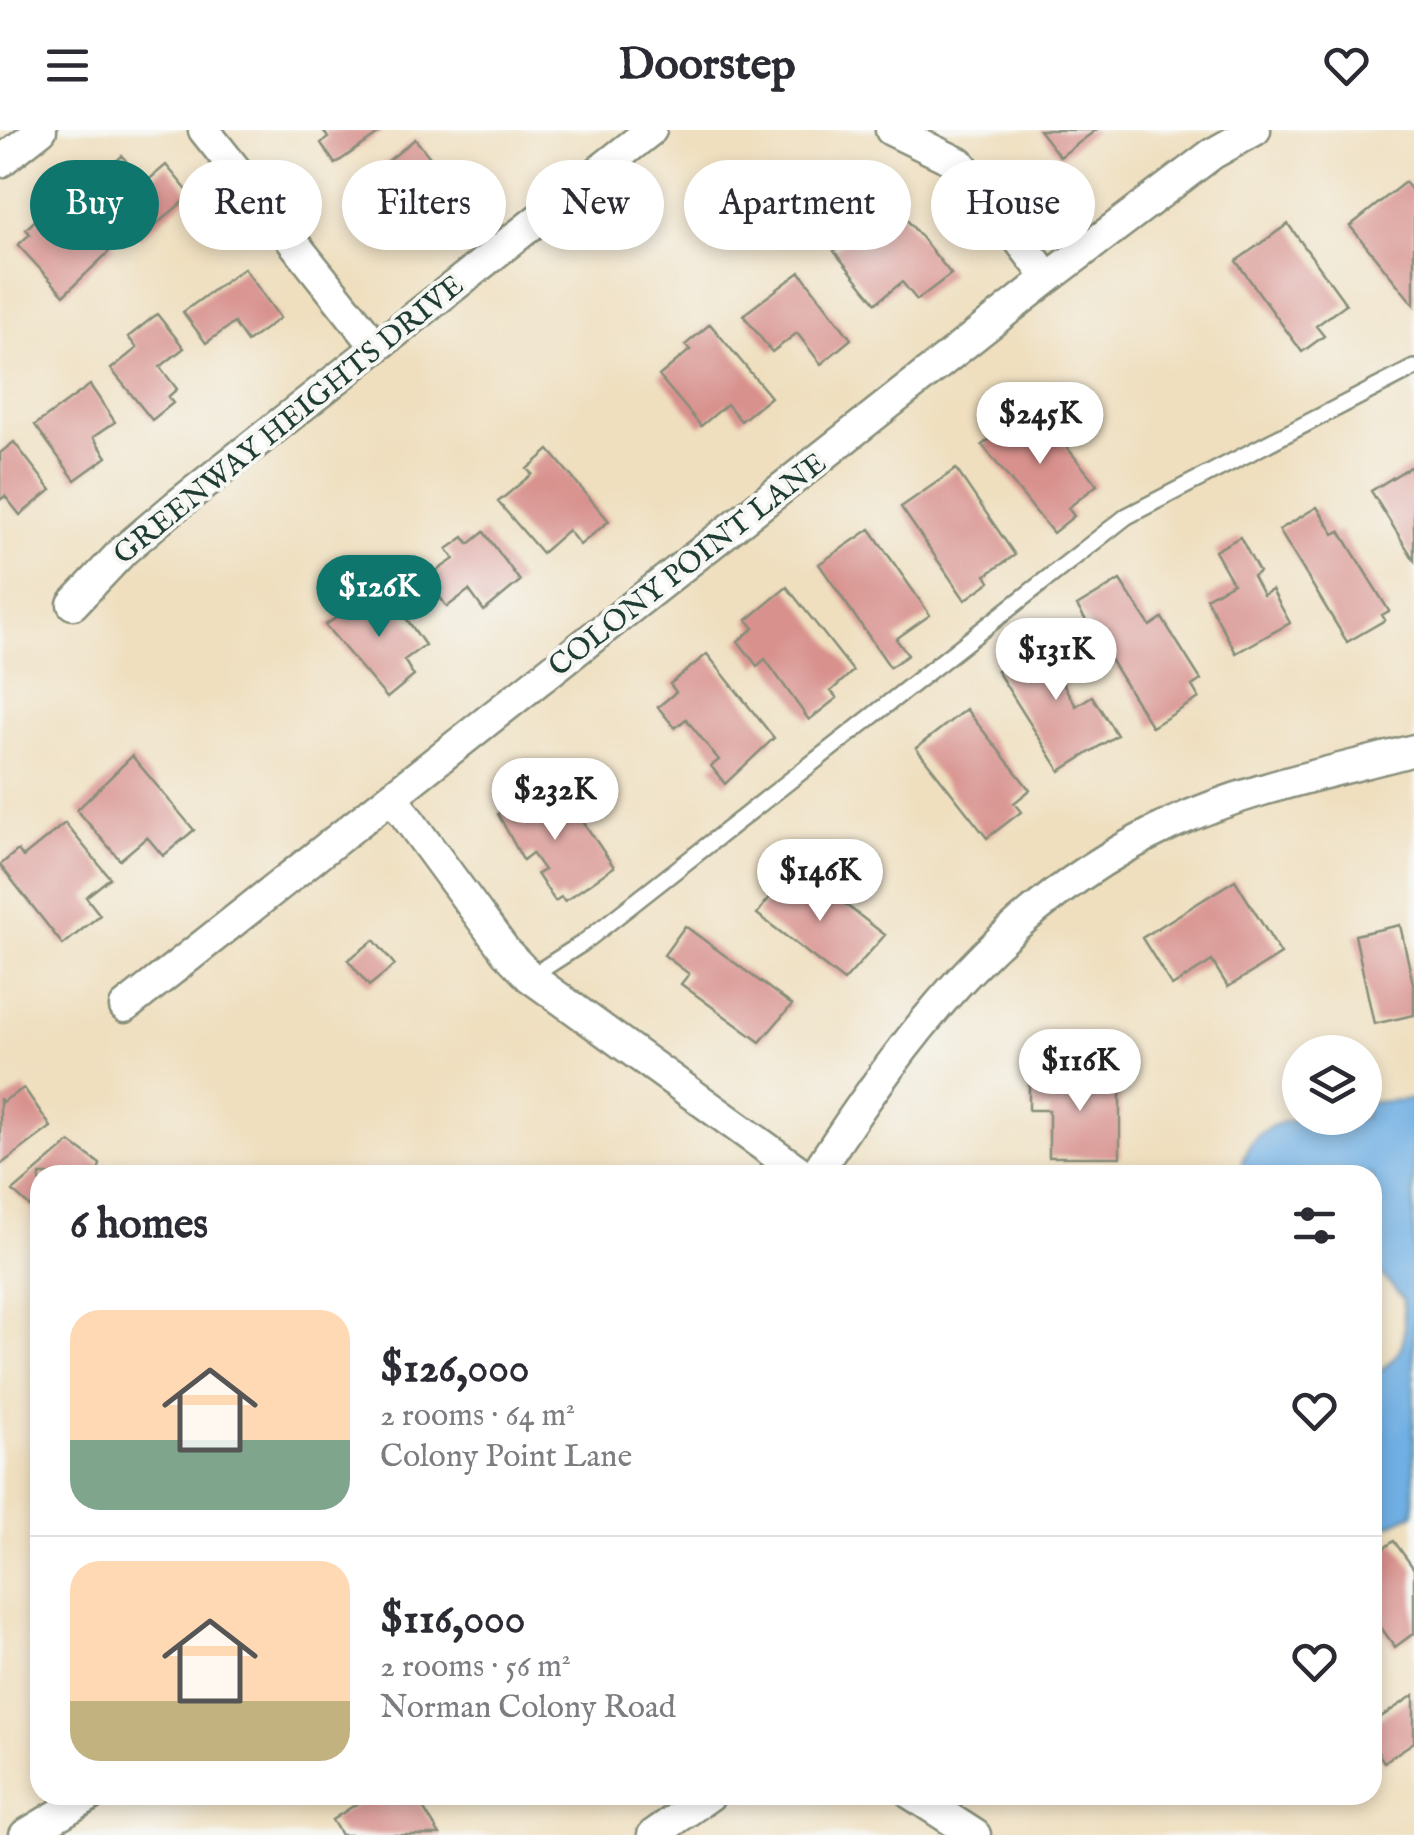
<!DOCTYPE html>
<meta charset="utf-8">
<style>
body{margin:0;font-family:"IM FELL English",serif;background:#f7f7f7;color:#2b2b33;height:100vh;display:flex;flex-direction:column;font-size:38px;white-space:nowrap}
*{box-sizing:border-box;margin:0}
p{font-size:32px;color:#7c7c81}
.icon{flex:none;width:55px;height:55px;fill:none;stroke:currentColor;stroke-width:2;stroke-linecap:round;stroke-linejoin:round}
.map{position:relative;flex:1;overflow:hidden}
.details{position:absolute;left:30px;top:1035px;width:1352px;height:640px;display:flex;flex-direction:column;background:#fff;border-radius:30px;box-shadow:0 5px 15px #0003}
.details>*{flex:none}
.hud{position:absolute;left:30px;top:30px;width:1355px;height:90px;display:flex;gap:20px}
.tools{position:absolute;left:1282px;top:905px;display:grid;gap:20px}
.tools a{display:grid;place-items:center;width:100px;height:100px;border-radius:50%;background:#fff;box-shadow:0 5px 15px #0003;font-size:50px}
.price{position:absolute;translate:-50% -85px;padding:0 22px;border-radius:35px;background:#fff;color:#222;font-size:32px;line-height:65px;filter:drop-shadow(0 2px 5px #0008)}
.price::after{content:'';position:absolute;left:50%;top:60px;width:30px;height:22px;margin-left:-15px;background:inherit;clip-path:polygon(0 0,100% 0,50% 100%)}
.price.current{background:#0f766e;color:#fff}
ul{padding:0;list-style:none}
li{display:flex;align-items:center;gap:30px;height:250px;padding:0 40px}
li+li{border-top:2px solid #e1e1e2}
li span{display:grid;place-items:center;flex:none;width:280px;height:200px;border-radius:30px;color:#555}
li>.icon{margin-inline-start:auto}
span .icon{width:120px;height:120px;fill:#fffc;stroke-width:1}
li b{font-size:42px}
h2{display:flex;justify-content:space-between;align-items:center;height:120px;padding:0 40px;font-size:42px}
.pill{padding:0 35px;border-radius:45px;background:#fff;box-shadow:0 5px 15px #0003;font-size:35px;line-height:90px}
.pill.current{background:#0f766e;color:#fff}
header{display:flex;justify-content:space-between;align-items:center;height:130px;padding:0 40px;background:#fff;font-size:45px;font-weight:800}
.map>svg:first-child{display:block}
.water{fill:#70afe3;stroke:#48768c;stroke-width:2.5}
.building{fill:#d8918d}
.lines{fill:none;stroke-linecap:round;stroke-linejoin:round}
.service-casing{stroke:#878e7a;stroke-width:20}
.minor-casing{stroke:#878e7a;stroke-width:35}
.service{stroke:#fff;stroke-width:15}
.minor{stroke:#fff;stroke-width:30}
.labels{text-anchor:middle;stroke-width:8;stroke-linejoin:round;paint-order:stroke}
.street-label{font-size:30px;fill:#1f3d34;stroke:#f6f6f2}
</style>
<header><svg class="icon" aria-label="menu" viewBox="0 0 24 24"><path d="M4 6h16M4 12h16M4 18h16"/></svg>Doorstep<svg class="icon" aria-label="heart" viewBox="0 0 24 24"><path d="M12 20l-8-8c-3-5 5-10 8-4 3-6 11-1 8 4z"/></svg></header>
<div class="map">
<svg width="1414" height="1705" viewBox="0 0 1414 1705">
<rect width="100%" height="100%" fill="#f6f6f2"/>
<filter id="ink" filterUnits="userSpaceOnUse"><feTurbulence type="fractalNoise" baseFrequency=".01" numOctaves="2"/><feDisplacementMap in="SourceGraphic" scale="20" xChannelSelector="R" yChannelSelector="G"/><feConvolveMatrix kernelMatrix="1 2 1 2 8 2 1 2 1" color-interpolation-filters="sRGB"/></filter>
<filter id="wash" filterUnits="userSpaceOnUse"><feTurbulence type="fractalNoise" baseFrequency=".0048" numOctaves="4" result="noise"/><feDisplacementMap in="SourceGraphic" scale="40" xChannelSelector="R" yChannelSelector="G"/><feGaussianBlur stdDeviation="2.25" result="paint"/><feColorMatrix in="noise" values="0 0 0 0 0 0 0 0 0 0 0 0 0 0 0 0 0 1.4 0 .05"/><feComposite in="paint" operator="in"/></filter>
<g filter="url(#wash)">
<rect width="100%" height="100%" fill="#efdfbf"/>
<path class="water" d="M1414 969V1384L1373 1402V1246C1409 1220 1405 1211 1403 1169L1373 1135 1372 1045H1245L1241 1038C1252 978 1319 988 1365 988V973Z"/>
<g id="blocks">
<path class="building" d="M323 0H384L335 34 321 13 328 8Z
M1039 0H1096L1060 27Z
M415 9 460 64 398 114 387 100 393 95 360 54Z
M122 26 145 53 166 35 191 65 140 108 93 51Z
M1405 52 1414 63V175L1350 96Z
M890 69 951 144 917 170 902 152 876 173 834 121Z
M45 81 68 106 87 87 115 116 64 165 18 115 30 104 26 99Z
M1288 94 1346 174 1316 196 1324 206 1302 222 1236 131Z
M244 138 280 188 247 212 234 193 206 213 183 182Z
M800 142 851 209 821 234 797 203 772 222 743 185Z
M157 184 184 218 160 237 177 259 168 267 173 273 152 290 111 239 137 218 128 207Z
M710 194 771 267 741 291 727 274 701 296 659 246 690 220 685 215Z
M90 255 115 292 93 307 107 327 75 350 35 295Z
M1033 275 1097 355 1068 378 1074 386 1053 403 982 315Z
M14 312 51 360 20 385 5 366 0 370V323Z
M549 320 609 391 580 415 568 400 542 423 498 372 532 344 527 339Z
M1410 337 1414 343V430L1371 361Z
M956 339 1015 425 986 445 990 452 965 470 901 377Z
M1317 377 1334 404 1340 401 1389 481 1382 485 1385 490 1347 512 1279 400Z
M870 399 930 485 896 509 908 525 890 537 819 434Z
M484 402 520 451 484 481 469 460 447 477 426 448 454 429 447 419 464 407 469 414Z
M1240 407 1259 442 1253 446 1263 465 1272 460 1290 493 1236 523 1206 468 1233 453 1215 421Z
M1120 450 1150 496 1162 488 1201 550 1192 556 1199 568 1152 597 1077 476Z
M384 457 425 515 404 530 414 546 387 568 325 495Z
M787 457 853 541 831 561 837 568 809 590 765 529 757 536 738 511 754 498 747 490Z
M1056 503 1078 538 1060 549 1076 576 1092 566 1117 605 1060 641 997 541Z
M707 524 774 608 725 654 711 636 719 630 686 589 675 598 658 577 676 562 670 554Z
M966 579 1030 660 1014 673 1021 682 987 708 916 618Z
M132 626 194 700 163 726 147 707 120 730 77 680Z
M544 652 562 679 571 674 614 737 565 771 561 767 555 771 537 744 544 740 532 723 523 730 498 684Z
M65 693 110 748 86 767 100 785 63 815 0 735 18 720 23 727Z
M794 735 885 805 844 851 757 784Z
M1235 750 1281 824 1228 857 1212 831 1172 856 1142 808Z
M1400 795 1414 858V885L1374 894 1355 805Z
M685 796 792 875 760 912 681 854 689 844 664 825Z
M374 810 395 835 369 856 348 830Z
M1029 946H1120V1027H1049V980H1029Z
M24 958 51 997 0 1035V968L2 972Z
M70 1012 100 1034 97 1045H40V1086L13 1061Z
M1394 1411 1414 1439V1503L1395 1517 1372 1485V1427Z
M1414 1565V1612L1384 1632 1372 1614V1593Z
M370 1665H415L440 1705H341L332 1690Z"/>
</g>
</g>
<g filter="url(#ink)">
<use href="#blocks" fill-opacity="0" stroke="#878e7a" stroke-width="2.5"/>
<g class="lines">
<defs>
<path id="service" d="M530 847 583 813 1127 386 1414 238"/>
<path id="minor" d="M204 0 375 215
M891 0 961 34 1048 148
M0 32 41 0
M73 474 124 420 176 376 651 0
M392 667 506 822 530 847 804 1045
M125 877 1048 148 1212 24 1255 0
M815 1045C912 896 1007 770 1173 693 1248 658 1334 642 1414 620
M913 1665 975 1705
M25 1705 91 1665
M653 1705 710 1665"/>
</defs>
<use href="#service" class="service-casing"/>
<use href="#minor" class="minor-casing"/>
<use href="#service" class="service"/>
<use href="#minor" class="minor"/>
</g>
</g>
<g class="labels">
<g class="street-label">
<text transform="translate(288 289) rotate(-39)" y="10">GREENWAY HEIGHTS DRIVE</text>
<text transform="translate(687 434) rotate(-38)" y="10">COLONY POINT LANE</text>
</g>
</g>
</svg>
<div class="tools">
<a><svg class="icon" aria-label="layers" viewBox="0 0 24 24"><path d="M12 4l9 5-9 5-9-5zM3 14l9 5 9-5"/></svg></a>
</div>
<b class="price" style="left:1040px;top:337px">$245K</b>
<b class="price current" style="left:379px;top:510px">$126K</b>
<b class="price" style="left:1056px;top:573px">$131K</b>
<b class="price" style="left:555px;top:713px">$232K</b>
<b class="price" style="left:820px;top:794px">$146K</b>
<b class="price" style="left:1080px;top:984px">$116K</b>
<div class="hud">
<a class="pill current">Buy</a>
<a class="pill">Rent</a>
<a class="pill">Filters</a>
<a class="pill">New</a>
<a class="pill">Apartment</a>
<a class="pill">House</a>
</div>
<section class="details">
<h2>6 homes<svg class="icon" aria-label="filters" viewBox="0 0 24 24"><path d="M4 7h16M4 17h16"/><circle cx="9" cy="7" r="2"/><circle cx="15" cy="17" r="2"/></svg></h2>
<ul>
<li><span style="background:linear-gradient(#ffd9b3 65%,#7fa58c 0)"><svg class="icon" aria-label="home" viewBox="0 0 24 24"><path d="M3 11l9-7 9 7M6 9v11h12V9"/></svg></span><div><b>$126,000</b><p>2 rooms · 64 m²</p><p>Colony Point Lane</p></div><svg class="icon" aria-label="heart" viewBox="0 0 24 24"><path d="M12 20l-8-8c-3-5 5-10 8-4 3-6 11-1 8 4z"/></svg></li>
<li><span style="background:linear-gradient(#ffd9b3 70%,#c2b280 0)"><svg class="icon" aria-label="home" viewBox="0 0 24 24"><path d="M3 11l9-7 9 7M6 9v11h12V9"/></svg></span><div><b>$116,000</b><p>2 rooms · 56 m²</p><p>Norman Colony Road</p></div><svg class="icon" aria-label="heart" viewBox="0 0 24 24"><path d="M12 20l-8-8c-3-5 5-10 8-4 3-6 11-1 8 4z"/></svg></li>
</ul>
</section>
</div>
